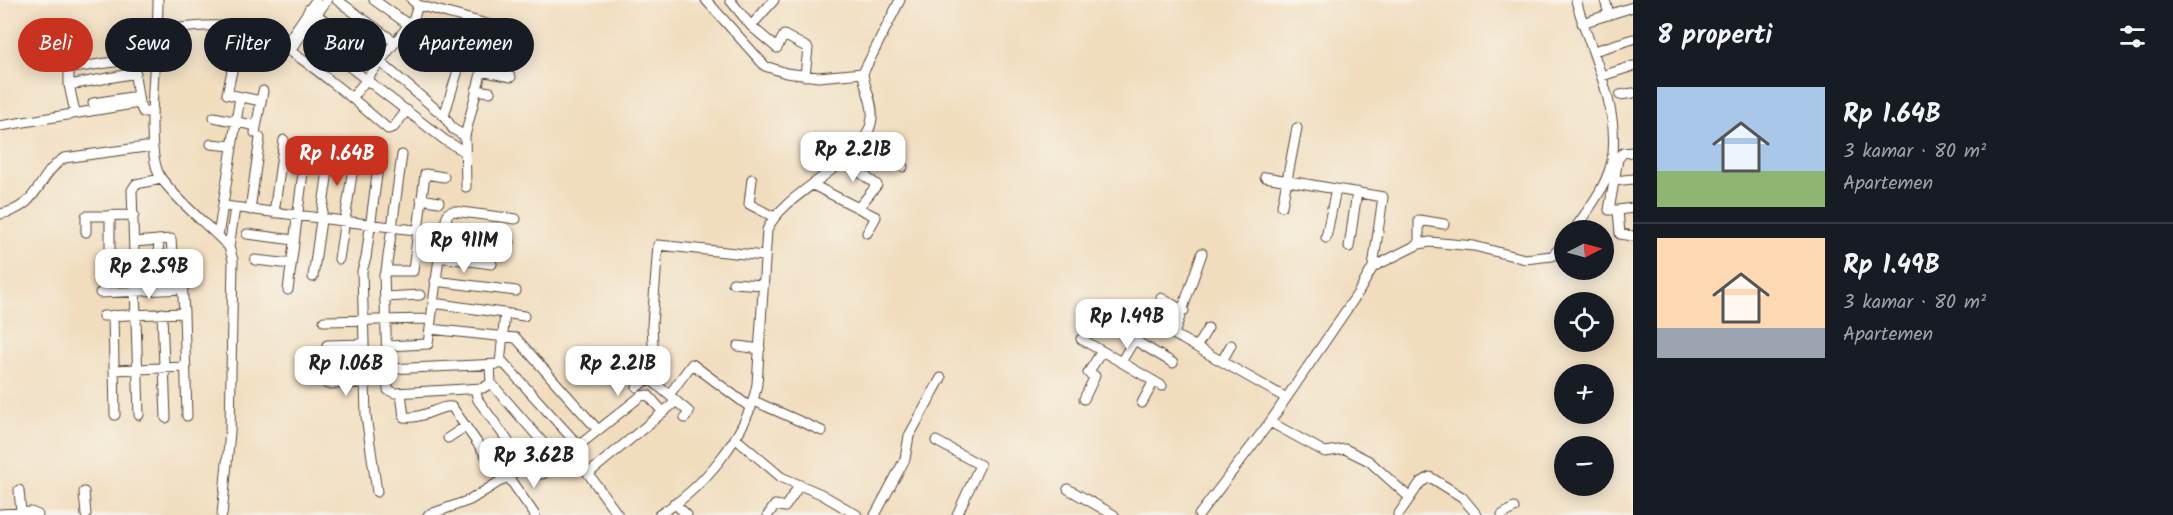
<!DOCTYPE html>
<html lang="id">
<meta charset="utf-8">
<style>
body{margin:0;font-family:Kalam,sans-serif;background:#20242c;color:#f1f3f6;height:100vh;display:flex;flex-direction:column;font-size:22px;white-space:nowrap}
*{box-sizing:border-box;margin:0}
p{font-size:20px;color:#9ea1a6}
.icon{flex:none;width:33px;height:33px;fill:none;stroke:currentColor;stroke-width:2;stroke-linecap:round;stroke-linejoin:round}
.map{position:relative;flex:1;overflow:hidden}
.drawer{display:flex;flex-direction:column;background:#171b24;width:540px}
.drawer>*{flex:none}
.hud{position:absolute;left:18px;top:18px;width:570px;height:54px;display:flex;gap:12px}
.needle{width:39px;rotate:84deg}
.buttons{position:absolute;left:1554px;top:220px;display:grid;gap:12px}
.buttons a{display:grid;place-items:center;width:60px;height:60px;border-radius:50%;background:#171b24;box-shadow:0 3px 15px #0003;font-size:30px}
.price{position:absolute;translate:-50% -51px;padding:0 14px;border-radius:12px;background:#fff;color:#222;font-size:20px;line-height:39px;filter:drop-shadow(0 2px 3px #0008)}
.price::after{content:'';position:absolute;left:50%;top:36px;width:18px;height:14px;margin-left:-9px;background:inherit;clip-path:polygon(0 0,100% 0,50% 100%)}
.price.active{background:#c8321e;color:#fff}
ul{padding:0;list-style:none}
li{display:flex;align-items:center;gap:18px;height:150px;padding:0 24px}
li+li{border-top:2px solid #363941}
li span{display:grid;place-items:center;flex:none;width:168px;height:120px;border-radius:0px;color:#555}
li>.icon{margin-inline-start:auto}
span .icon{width:72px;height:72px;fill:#fffc;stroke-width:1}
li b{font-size:26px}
h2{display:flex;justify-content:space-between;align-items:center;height:72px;padding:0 24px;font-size:26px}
.chip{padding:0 21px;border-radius:27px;background:#171b24;box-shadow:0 3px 15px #0003;font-size:21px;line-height:54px}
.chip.active{background:#c8321e;color:#fff}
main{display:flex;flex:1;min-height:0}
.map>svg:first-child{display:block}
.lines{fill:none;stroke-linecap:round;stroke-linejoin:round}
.minor-casing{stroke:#564536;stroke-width:11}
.minor{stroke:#fff;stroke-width:9}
</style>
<main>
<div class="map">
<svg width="1633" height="515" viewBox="0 0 1633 515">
<rect width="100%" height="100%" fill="#f7f3e8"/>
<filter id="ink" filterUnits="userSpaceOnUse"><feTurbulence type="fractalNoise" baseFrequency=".0167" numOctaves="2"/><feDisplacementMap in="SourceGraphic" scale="12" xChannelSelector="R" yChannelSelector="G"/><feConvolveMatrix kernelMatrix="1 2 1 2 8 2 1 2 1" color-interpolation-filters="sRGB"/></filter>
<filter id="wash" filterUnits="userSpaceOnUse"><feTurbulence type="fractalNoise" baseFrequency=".008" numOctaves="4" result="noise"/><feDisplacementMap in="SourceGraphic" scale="24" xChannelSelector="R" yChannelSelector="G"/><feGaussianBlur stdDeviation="1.35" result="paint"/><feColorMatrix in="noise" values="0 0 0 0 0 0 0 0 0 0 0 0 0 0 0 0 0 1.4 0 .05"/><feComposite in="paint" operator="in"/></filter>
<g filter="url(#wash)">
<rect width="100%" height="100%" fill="#f1ddbe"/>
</g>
<g filter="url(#ink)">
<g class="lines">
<defs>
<path id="minor" d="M158 0C159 38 142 151 161 178 180 204 207 224 229 247L233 260 230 432 222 515
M337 0 395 42
M374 0 416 30 514 55
M706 0 765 66 786 73 818 77 863 73
M730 0 751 26 777 48 784 35 808 48 805 76
M1605 0 1609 15
M418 5 505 29
M309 9 380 62 444 116 453 129 465 136
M1582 23 1633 7
M751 26 774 0
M158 30C186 28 215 22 242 29 284 40 318 72 352 98L414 18 418 5 412 0
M303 31 446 141 464 151
M418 31 459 62
M240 34 227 94 261 101
M284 47 316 0
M290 51 327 0
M1594 51 1633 39
M481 71 511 77
M1602 76 1633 66
M69 85V71L73 68 127 60 133 62 139 103 143 112H152
M476 90 490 92
M1620 95 1633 93
M352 98 388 129 394 127 407 110
M93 103 138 96
M75 112 69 85 136 73
M444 116 466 44
M214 117 256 126
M0 126 139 103
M255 133 263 91
M867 134 903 167
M211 144 232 146
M1633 152 1623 153 1618 159 1609 210H1618L1620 234 1633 236
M843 160 877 185 859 207
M444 177 425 174 413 271H386L384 275 388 390 395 393 483 388 491 383 490 365
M1265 177 1383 197 1373 267
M752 179 749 204 774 217
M1614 181 1633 179
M813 185 876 217 867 233
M466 187 465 136 487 50
M421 199 439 202
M224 206 510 242
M1282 206 1297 128
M250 210 260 138
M1618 210 1633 208
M274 213 284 140
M0 214C40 207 37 175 64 158L153 146
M1573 231C1589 209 1611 181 1613 153 1618 100 1589 50 1576 0
M86 232V216L134 215
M247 234 294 240
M218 236 240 97
M1326 238 1336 189
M158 240 160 266
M134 242 171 239 173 266
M1419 244V220L1444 224
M229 247 235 208
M1349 247 1357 192
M439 257 492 264
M339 259 355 155
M255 260 291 264
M386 271 402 155
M313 277 331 149
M435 281 516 291
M733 283 763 285
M288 290 306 149
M100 293 183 289
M385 297 420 295
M1161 298 1184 311
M433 303 524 316
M162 313 166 418
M184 313 187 416
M113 315 115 415
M103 316 184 313 181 265 110 267V215
M1094 316 1173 363
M324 321 431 319
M430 329 516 338 598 430
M1174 334 1202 253
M1081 339 1121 362
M327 345 364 344
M387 346 428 344 442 234 448 213 453 211 516 219
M738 346 760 349
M1197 346 1208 328
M501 360 579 446
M1222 361 1231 345
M325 369 365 368
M388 369 500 364 505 313
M114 370 186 367
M649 378 669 395
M491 383 559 461
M327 384 365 383
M1162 386 1121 362 1147 319 1286 398
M637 387 649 378 654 366 652 325 658 245 764 256
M475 389 478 400 508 441
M401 393 404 417C422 420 442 404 452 407L497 471
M1084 399 1095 376 1088 373 1102 351
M754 401 822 431
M1142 403 1154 381
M139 415 132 190 136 184 161 179
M685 418 689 412 669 395 692 364 751 408
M1270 422 1325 452 1345 449 1369 461 1410 498
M448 438 466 426
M735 438 781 477 821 494 857 515
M936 441 980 465 957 515
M572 451 618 515
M531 459 529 463 538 474H543L641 396 648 395 663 412
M589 473 673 404
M509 478 535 515
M1068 489 1114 515
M19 490 21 512
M84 492 86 515
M377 492 366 416 362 271 366 258 380 152
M674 503 687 515
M0 514 31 512 38 515
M428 515 470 500 529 463
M659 515C702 489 748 435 757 384L767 230C784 190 868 162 872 118 874 103 864 88 863 73L900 0
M768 515 775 505 785 507 799 486
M875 515 905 459 909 436 941 378
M1199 515 1270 422 1358 293 1373 267 1419 244 1430 242 1474 246 1525 259 1552 256 1564 244
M1398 515 1420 483 1430 477 1462 497 1477 515
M1502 515 1514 508"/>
</defs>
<use href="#minor" class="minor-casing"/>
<use href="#minor" class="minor"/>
</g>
</g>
</svg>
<div class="buttons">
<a><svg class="needle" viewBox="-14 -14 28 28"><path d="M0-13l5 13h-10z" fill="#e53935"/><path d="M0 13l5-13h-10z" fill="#9ea1a6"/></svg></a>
<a><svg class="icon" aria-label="locate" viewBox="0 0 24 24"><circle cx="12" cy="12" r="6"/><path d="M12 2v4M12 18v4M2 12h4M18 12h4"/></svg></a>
<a>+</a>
<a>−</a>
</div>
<b class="price" style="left:853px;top:183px">Rp 2.21B</b>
<b class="price active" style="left:337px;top:187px">Rp 1.64B</b>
<b class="price" style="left:464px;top:274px">Rp 911M</b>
<b class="price" style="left:149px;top:300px">Rp 2.59B</b>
<b class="price" style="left:1127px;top:350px">Rp 1.49B</b>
<b class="price" style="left:346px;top:397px">Rp 1.06B</b>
<b class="price" style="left:618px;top:397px">Rp 2.21B</b>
<b class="price" style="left:534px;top:489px">Rp 3.62B</b>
<div class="hud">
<a class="chip active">Beli</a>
<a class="chip">Sewa</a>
<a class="chip">Filter</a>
<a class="chip">Baru</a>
<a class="chip">Apartemen</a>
</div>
</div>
<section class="drawer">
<h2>8 properti<svg class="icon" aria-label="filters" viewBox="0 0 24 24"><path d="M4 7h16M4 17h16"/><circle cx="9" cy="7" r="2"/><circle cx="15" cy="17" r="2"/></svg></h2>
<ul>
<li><span style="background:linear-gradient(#a9c7e8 70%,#8fb573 0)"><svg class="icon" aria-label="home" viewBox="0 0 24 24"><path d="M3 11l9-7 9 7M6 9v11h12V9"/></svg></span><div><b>Rp 1.64B</b><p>3 kamar · 80 m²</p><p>Apartemen</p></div></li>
<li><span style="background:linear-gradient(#ffd9b3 75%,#9aa5b1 0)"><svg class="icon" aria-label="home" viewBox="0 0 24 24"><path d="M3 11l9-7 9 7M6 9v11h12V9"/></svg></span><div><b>Rp 1.49B</b><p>3 kamar · 80 m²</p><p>Apartemen</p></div></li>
</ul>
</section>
</main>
